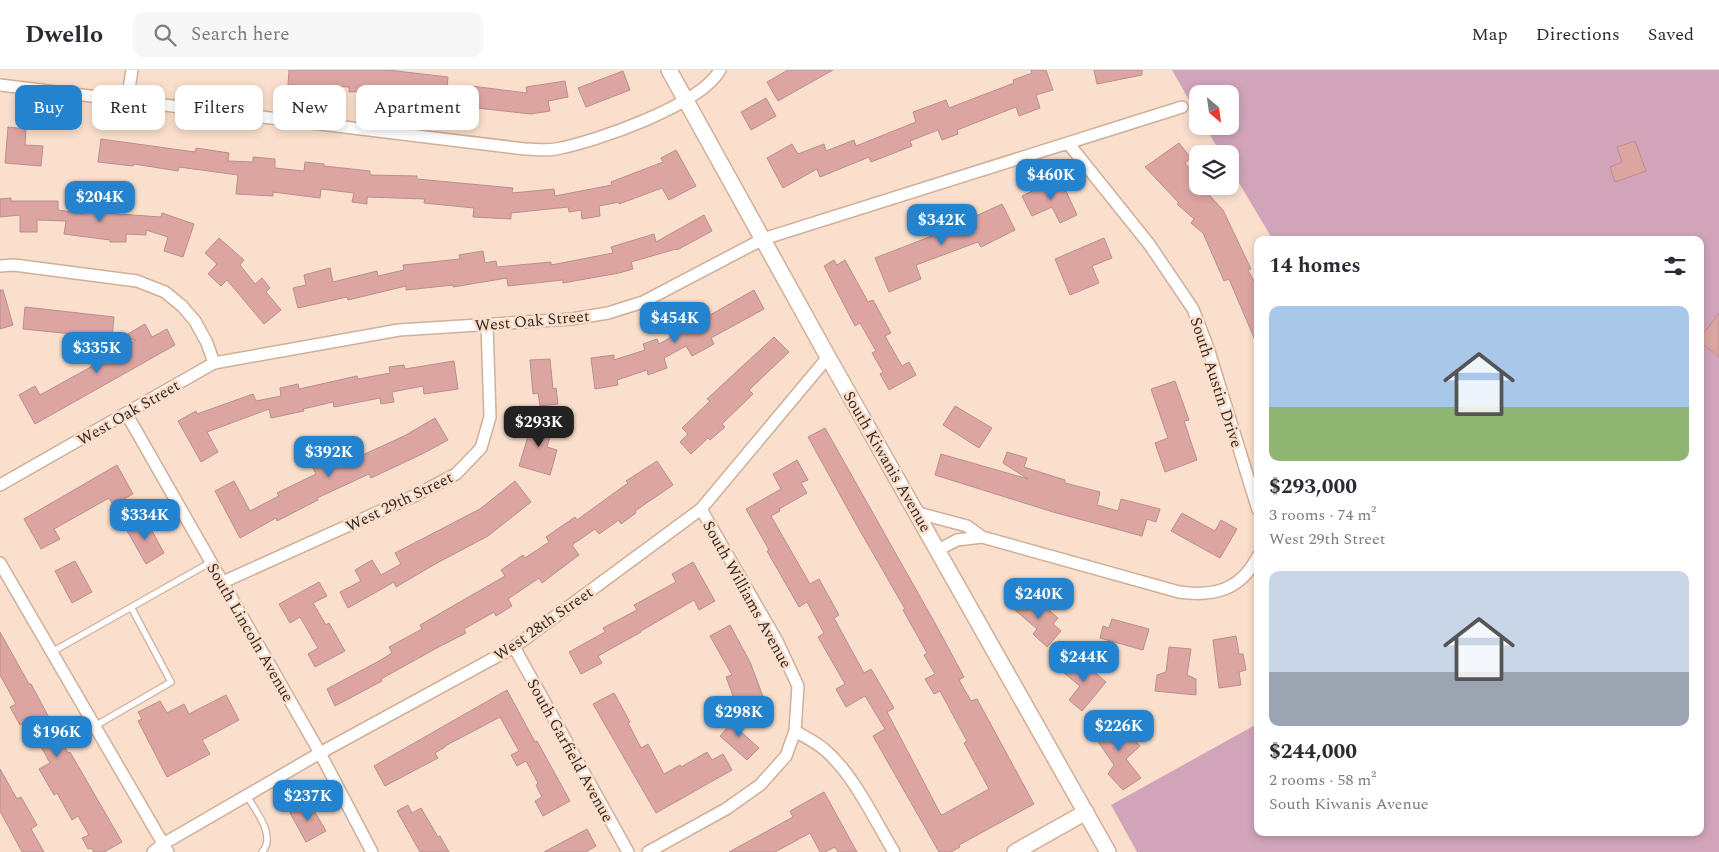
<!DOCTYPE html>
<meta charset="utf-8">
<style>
body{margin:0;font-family:Spectral,serif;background:#f7f7f7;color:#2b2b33;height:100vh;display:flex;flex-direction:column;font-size:19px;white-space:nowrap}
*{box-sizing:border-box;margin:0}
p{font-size:16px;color:#7c7c81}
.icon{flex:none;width:28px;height:28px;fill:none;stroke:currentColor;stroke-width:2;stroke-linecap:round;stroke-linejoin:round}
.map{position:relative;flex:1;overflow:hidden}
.panel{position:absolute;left:1254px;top:166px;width:450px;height:600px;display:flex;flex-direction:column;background:#fff;border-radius:10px;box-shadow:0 2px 8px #0003}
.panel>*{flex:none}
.guide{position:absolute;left:15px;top:15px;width:475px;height:45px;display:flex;gap:10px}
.needle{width:32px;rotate:151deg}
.controls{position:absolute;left:1189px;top:15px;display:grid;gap:10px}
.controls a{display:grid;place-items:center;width:50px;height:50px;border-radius:10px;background:#fff;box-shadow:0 2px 8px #0003;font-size:25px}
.price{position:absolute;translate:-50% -42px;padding:0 11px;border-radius:10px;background:#2483cf;color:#fff;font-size:16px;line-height:32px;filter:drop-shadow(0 1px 2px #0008)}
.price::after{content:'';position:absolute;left:50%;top:30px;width:15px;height:11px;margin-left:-8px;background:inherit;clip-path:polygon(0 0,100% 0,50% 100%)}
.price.current{background:#222;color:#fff}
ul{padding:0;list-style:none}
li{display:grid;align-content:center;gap:10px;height:265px;padding:0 15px}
li span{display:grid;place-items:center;height:155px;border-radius:10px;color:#555}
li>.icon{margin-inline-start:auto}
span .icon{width:90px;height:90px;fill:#fffc;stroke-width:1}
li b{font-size:21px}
h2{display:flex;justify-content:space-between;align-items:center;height:60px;padding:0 15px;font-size:21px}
.tag{padding:0 18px;border-radius:10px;background:#fff;box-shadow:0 2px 8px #0003;font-size:18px;line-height:45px}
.tag.current{background:#2483cf;color:#fff}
header{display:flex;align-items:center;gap:30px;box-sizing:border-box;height:70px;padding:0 25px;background:#fff;border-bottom:1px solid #e1e1e2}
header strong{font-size:24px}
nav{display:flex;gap:28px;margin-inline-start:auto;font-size:18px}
.search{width:350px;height:45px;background:#f7f7f7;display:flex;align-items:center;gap:12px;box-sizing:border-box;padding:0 18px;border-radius:10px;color:#7c7c81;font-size:19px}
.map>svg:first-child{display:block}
.green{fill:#d1a4b9}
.building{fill:#dda5a2;stroke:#b88f8d}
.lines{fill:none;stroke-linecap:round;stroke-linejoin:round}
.service-casing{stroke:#d0af99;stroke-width:8}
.minor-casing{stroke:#d0af99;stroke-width:14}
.secondary-casing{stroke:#d0af99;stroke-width:18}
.service{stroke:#fff;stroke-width:5.5}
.minor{stroke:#fff;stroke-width:11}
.secondary{stroke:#fff;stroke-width:15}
.labels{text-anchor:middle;stroke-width:5;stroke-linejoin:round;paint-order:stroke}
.street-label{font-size:16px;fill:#362921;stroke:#fadfcc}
</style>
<header>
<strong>Dwello</strong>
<div class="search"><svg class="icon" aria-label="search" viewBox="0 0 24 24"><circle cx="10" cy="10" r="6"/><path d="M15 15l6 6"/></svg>Search here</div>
<nav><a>Map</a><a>Directions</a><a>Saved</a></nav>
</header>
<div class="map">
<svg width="1719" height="782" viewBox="0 0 1719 782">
<rect width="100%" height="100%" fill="#fadfcc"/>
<path class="green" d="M1172 0H1719V782H1137L1111 735 1257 654 1258 762H1700V170H1273L1230 98V84H1221L1205 56H1230V24H1198L1197 44Z"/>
<path class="building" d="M289 0H388L448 7 446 30 402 26V20L349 22V17L288 15Z
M788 0H833L778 31 767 12Z
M1031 0H1046L1053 20 1036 25 1040 38 1019 46 1016 37 957 60 958 64 942 70 938 60 910 71 912 76 871 92 869 87 820 107 817 99 783 118 767 88 792 74 798 84 824 74 826 81 854 70 856 76 916 52 913 42 946 30 949 38 1014 13 1013 10 1032 3Z
M1094 0H1142V5L1097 14Z
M623 1 630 20 586 37 578 18Z
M565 11 568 27 548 31 550 41 531 44 468 37 471 16 527 23 526 17Z
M766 28 776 46 751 60 741 42Z
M8 57 26 59 25 75 43 76 41 96 5 93Z
M101 69 195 82 196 78 229 83 228 91 253 92V87L275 89V98L304 101 305 92 324 94V96L370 101V105L417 106V109L513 118 512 123 554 119 555 126 612 115 611 112 663 92 661 88 676 80 696 116 669 130 662 118 619 134V132L599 136 600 146 582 149 581 140 569 142 568 137 511 143V149L473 147 474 138 424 133 425 129 367 127V134L352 132 354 123 321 119 320 128 273 122V126L236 124 238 105 179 97 178 101 134 94 133 96 98 92Z
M1635 71 1646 101 1615 112 1610 97 1622 92 1617 77Z
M1179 73 1191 88 1185 93 1194 105 1192 107 1198 112V116H1201L1223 140 1251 199 1248 200 1258 219V277L1229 209 1224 211 1203 163 1191 153 1194 149 1177 134 1179 133 1145 97Z
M1060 108 1077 145 1060 153 1052 137 1032 146 1022 126Z
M11 128V131H58V140L84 144 85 137 105 139V143L161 147 162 143 194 154 183 187 164 181 168 167 146 160V165L126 164V172H110V170L64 164 66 151 37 150V162H20V145L0 147V129Z
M1002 134 1015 160 981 177 978 172 916 195 921 209 889 222 875 188 968 152 967 150Z
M704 145 712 161 677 180 676 179 631 192 633 199 619 203 563 213V210L508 216 507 208 453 217V215L406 220V216L348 230 347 227 298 238 293 218 306 215 304 205 330 198 333 212 377 201 378 206 404 200 403 195 460 189 459 185 483 181 485 193 496 191 497 197 551 192V195L613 183 611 177 654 164 656 172Z
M219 168 244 190 240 195 255 214 262 208 270 218 266 222 281 240 264 254 227 210 221 216 208 204 217 194 205 183Z
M1104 168 1112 188 1092 196 1099 213 1070 225 1055 189Z
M834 190 837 195 845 190 868 232 873 230 891 263 885 266 902 296 909 292 916 305 889 320 880 304 883 302 872 283 876 281 860 253 855 256 824 196Z
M0 220H3L13 255 0 259Z
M754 220 764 239 711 268 714 274 692 286 686 276 664 288 667 298 648 305 647 300 617 310 618 315 595 319 591 288 614 285V290L645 280 643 274 657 269 659 274Z
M25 237 114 247 112 268 23 259Z
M1719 243V287L1700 272V268Z
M145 254 152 267 167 259 175 275 35 354 19 325 35 316 40 325 89 298 136 270 119 269Z
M774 267 789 282 749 320 753 324 722 354 725 357 710 370 708 368 691 384 680 372 688 364 682 358 710 331 707 329Z
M550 289 553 319 556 318 558 334 540 336 538 323 533 324 530 290Z
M454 291 458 319 424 324 423 316 392 322 394 332 381 334 380 328 334 337 333 332 303 339 304 341 271 348 269 339 207 362 218 382 201 392 178 351 196 341 197 344 253 324 256 331 281 326 280 318 298 314 299 319 357 306 358 309 390 303 389 297 404 295 405 299Z
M1175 311 1189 350 1184 351 1197 390 1165 402 1155 373 1168 368 1151 319Z
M955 336 992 358 979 378 943 355Z
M534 347 554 353 547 377 557 380 550 405 519 396Z
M435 348 448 370 422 384 371 408 369 404 317 428 318 430 277 451 276 448 240 468 215 421 234 411 250 441 279 426 277 423 316 404 313 398 329 390 327 384 347 375 354 389 404 366Z
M825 358 936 555 964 607 959 610 971 631 977 629 1034 734 959 775 960 777 951 782H939L873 666 885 659 865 626 846 637 836 619 845 614 818 567 824 563 807 532 799 537 767 481 769 480 746 439 781 419 773 404 797 390 808 410 801 413 807 423 779 439 780 441 771 446 810 514 819 509 839 545 834 548 864 603 871 599 894 638 887 642 940 743 942 745 989 719 964 673 967 671 940 621 934 624 925 609 935 604 924 585 927 583 903 540 905 539 855 452 808 367Z
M1007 382 1027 388 1024 397 1065 410V413L1100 422 1097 435 1118 441 1121 429 1160 439 1156 452 1147 449 1142 466 1053 442 935 405 941 384 1028 409 1003 393Z
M657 391 673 415 635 441 636 443 621 454 619 450 599 464 595 459 572 475 579 485 542 513 539 508 508 529 512 536 496 546 494 542 464 559 466 563 433 580 381 609 382 611 335 636 327 619 379 591 392 583 389 577 422 559 420 555 505 506 501 500 523 485 525 488 549 472 546 467 575 447 577 450 628 413 626 411Z
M117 395 133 424 113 435 109 428 54 459 60 469 41 479 24 449Z
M515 411 531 432 488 466 437 493 396 517 394 512 348 538 340 522 361 511 355 500 372 490 381 505 401 494 395 483 480 439Z
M1182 443 1215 461 1221 450 1237 459 1220 488 1171 461Z
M145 448 164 483 146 494 126 459Z
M75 491 92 522 72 533 55 501Z
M693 492 715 531 699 540 694 530 641 561V562L598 586 602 593 581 604 569 582 605 562 603 558 637 540 634 535 676 512 672 504Z
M319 512 327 526 313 533 326 555 329 553 345 581 315 597 308 584 318 578 300 547 290 553 279 534Z
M1030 524 1058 548 1053 554 1061 561 1047 577 1033 564 1037 559 1015 540Z
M1112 549 1149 559 1143 580 1100 568 1103 556 1109 558Z
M730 555 750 592 764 629 738 639 726 607 732 605 710 566Z
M0 562 29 614H31L68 683 70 682 122 772 104 782H94L91 778 88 779 82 768 89 765 78 746 72 750 57 723 54 725 39 699 50 693 27 651 20 655 10 637 16 634 0 605Z
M1236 566 1239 584H1243L1246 600 1239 602 1241 615 1219 618 1213 570Z
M1169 577 1191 579 1187 605 1196 609V625L1155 621 1157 605 1166 602Z
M1077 587 1106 612 1082 641 1069 630 1080 616 1064 603Z
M507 620 535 672 537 671 570 731 543 746 535 731 542 727 536 715 538 713 526 691 517 696 511 685 519 681 500 647 445 676V677L435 683 438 688 385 716 374 696Z
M614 623 630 652 628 653 641 678 648 674 664 704 680 695 681 697 707 682 712 690 723 684 732 700 656 743 593 634Z
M226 625 239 650 202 670 210 684 167 707 138 651 142 649 138 642 160 631 167 643 184 634 189 644Z
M740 643 749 651 740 661 759 678 747 690 720 666Z
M1116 647 1140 676 1126 689 1141 708 1123 720 1108 704 1114 695 1093 664Z
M0 699 17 729 21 727 37 755 31 759 44 782H22L0 741Z
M824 722 857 782H838L835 777 825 782H820L810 763 775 782H729L793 747 790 741Z
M309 732 326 761 306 772 290 743Z
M408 735 412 743 421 738 438 767 440 766 449 782H420L397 741Z
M587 759 596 776 586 782H544Z"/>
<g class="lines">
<defs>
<path id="service" d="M52 582 211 492
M95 656 171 612 131 537
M247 726C255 740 277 766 262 782"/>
<path id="minor" d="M0 15 525 79C535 79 546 81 556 79 595 72 701 35 720 0
M127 31 132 0
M1068 73 1149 174 1193 239 1208 278 1258 440
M0 196 14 195 137 211 165 222 182 236 195 251 207 273 214 293
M126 343 320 683 372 782
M0 415 214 293 399 260 572 249 608 243 643 232 763 169 1182 37
M918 443 967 456 982 467
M938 480 957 470 982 467 1179 522C1214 527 1241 520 1258 486
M0 493 168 782
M223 512 416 425 456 404 481 378 490 347 487 254
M514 577 628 782
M795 661C805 667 816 672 825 680 854 705 874 749 894 782
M153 782 163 774 320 683 514 577 701 439 828 287
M648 782 726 739 760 715 786 686 795 661 798 616 777 571 701 439"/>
<path id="secondary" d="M669 0 828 287 1108 782
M1015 782 1086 742"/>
</defs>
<use href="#service" class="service-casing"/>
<use href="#minor" class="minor-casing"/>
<use href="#secondary" class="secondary-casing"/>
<use href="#service" class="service"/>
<use href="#minor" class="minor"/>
<use href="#secondary" class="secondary"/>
</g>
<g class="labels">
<g class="street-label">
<text transform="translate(532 250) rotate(-5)" y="6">West Oak Street</text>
<text transform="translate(1217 312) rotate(72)" y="6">South Austin Drive</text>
<text transform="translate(128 342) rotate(-30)" y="6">West Oak Street</text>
<text transform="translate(888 391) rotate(60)" y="6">South Kiwanis Avenue</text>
<text transform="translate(399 431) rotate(-26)" y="6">West 29th Street</text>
<text transform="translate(748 524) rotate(61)" y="6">South Williams Avenue</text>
<text transform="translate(543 553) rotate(-35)" y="6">West 28th Street</text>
<text transform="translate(251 562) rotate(60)" y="6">South Lincoln Avenue</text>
<text transform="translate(571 680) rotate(61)" y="6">South Garfield Avenue</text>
</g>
</g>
</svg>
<div class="controls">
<a><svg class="needle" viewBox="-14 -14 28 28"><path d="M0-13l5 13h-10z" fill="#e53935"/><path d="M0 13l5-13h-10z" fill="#7c7c81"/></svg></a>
<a><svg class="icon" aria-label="layers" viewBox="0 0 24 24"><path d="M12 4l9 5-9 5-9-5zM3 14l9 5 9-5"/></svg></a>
</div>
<b class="price" style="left:1051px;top:131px">$460K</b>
<b class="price" style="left:100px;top:153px">$204K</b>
<b class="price" style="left:942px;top:176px">$342K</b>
<b class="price" style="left:675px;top:274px">$454K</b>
<b class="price" style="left:97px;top:304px">$335K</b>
<b class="price current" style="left:539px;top:378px">$293K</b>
<b class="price" style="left:329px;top:408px">$392K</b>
<b class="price" style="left:145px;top:471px">$334K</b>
<b class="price" style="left:1039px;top:550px">$240K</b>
<b class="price" style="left:1084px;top:613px">$244K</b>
<b class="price" style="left:739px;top:668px">$298K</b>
<b class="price" style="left:1119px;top:682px">$226K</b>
<b class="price" style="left:57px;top:688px">$196K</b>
<b class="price" style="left:308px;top:752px">$237K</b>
<div class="guide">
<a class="tag current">Buy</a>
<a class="tag">Rent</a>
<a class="tag">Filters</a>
<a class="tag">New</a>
<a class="tag">Apartment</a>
</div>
<section class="panel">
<h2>14 homes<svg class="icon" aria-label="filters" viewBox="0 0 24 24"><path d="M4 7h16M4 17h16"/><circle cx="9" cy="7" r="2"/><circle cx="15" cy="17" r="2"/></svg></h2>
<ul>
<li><span style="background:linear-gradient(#a9c7e8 65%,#8fb573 0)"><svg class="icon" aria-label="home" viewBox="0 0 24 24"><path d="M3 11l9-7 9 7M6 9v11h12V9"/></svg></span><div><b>$293,000</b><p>3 rooms · 74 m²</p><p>West 29th Street</p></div></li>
<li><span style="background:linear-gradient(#c9d6e8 65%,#9aa5b1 0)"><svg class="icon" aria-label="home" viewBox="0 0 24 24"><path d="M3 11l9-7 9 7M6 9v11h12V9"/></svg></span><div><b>$244,000</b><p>2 rooms · 58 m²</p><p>South Kiwanis Avenue</p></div></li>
</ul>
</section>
</div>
